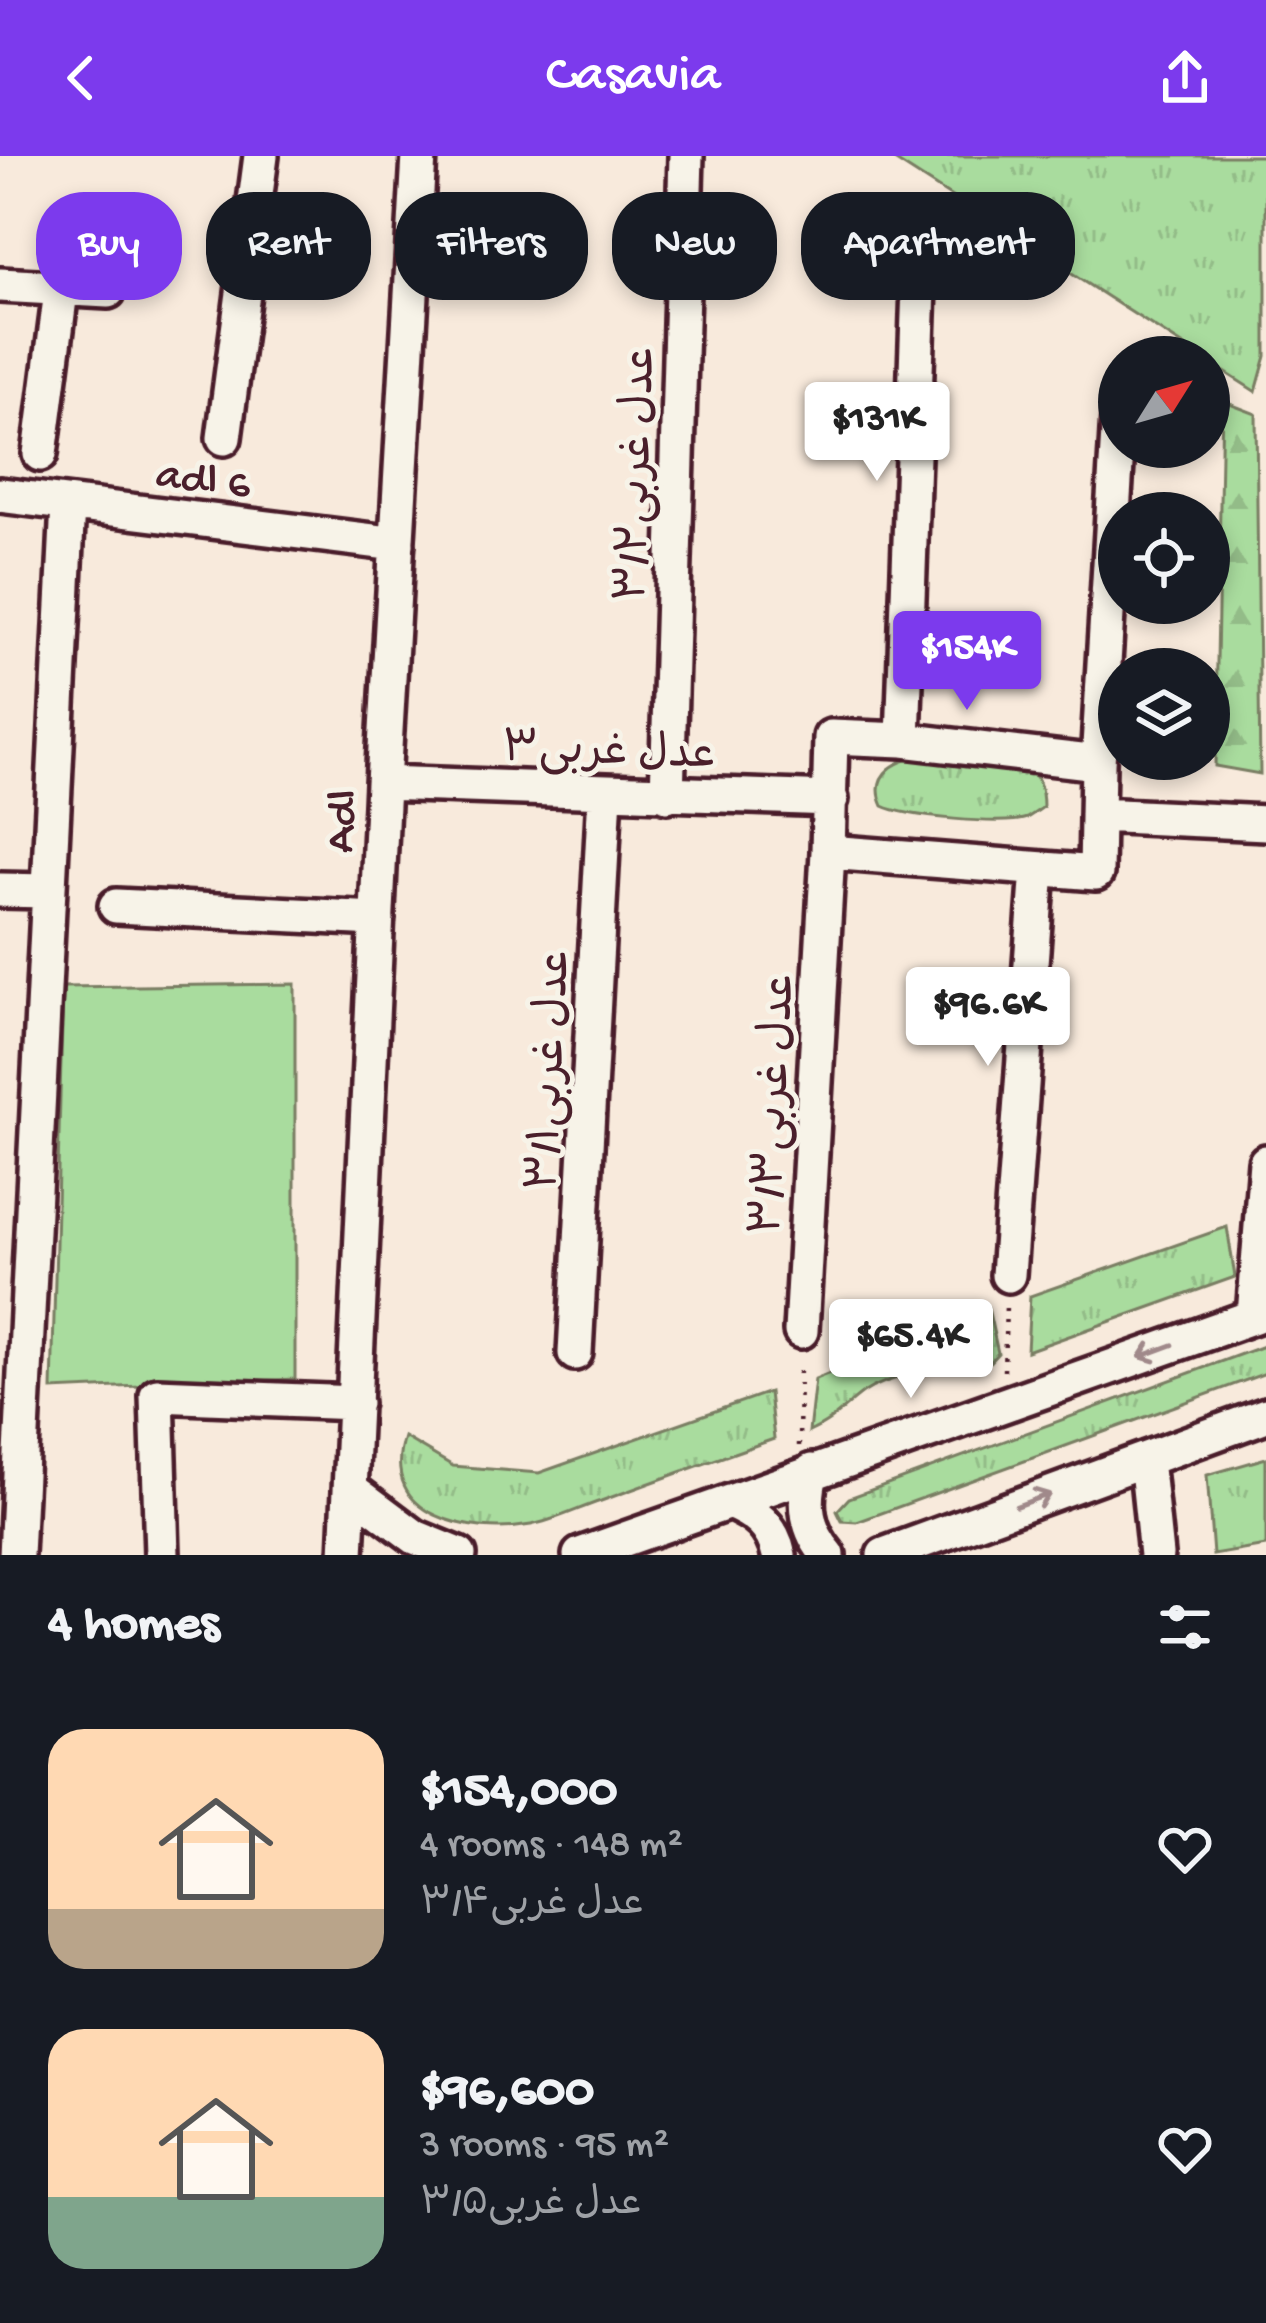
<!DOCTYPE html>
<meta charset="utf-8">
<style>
body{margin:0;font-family:"Gochi Hand","Playpen Sans Arabic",sans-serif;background:#20242c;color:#f1f3f6;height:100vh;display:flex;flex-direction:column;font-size:45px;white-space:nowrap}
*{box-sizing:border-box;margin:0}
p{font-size:39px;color:#9ea1a6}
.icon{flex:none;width:66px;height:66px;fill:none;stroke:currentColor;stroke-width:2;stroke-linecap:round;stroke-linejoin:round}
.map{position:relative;height:1399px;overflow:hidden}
.drawer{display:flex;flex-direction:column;background:#171b24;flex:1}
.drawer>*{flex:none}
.banner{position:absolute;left:36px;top:36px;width:1194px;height:108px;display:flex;gap:24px}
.needle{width:78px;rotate:53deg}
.buttons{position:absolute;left:1098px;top:180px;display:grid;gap:24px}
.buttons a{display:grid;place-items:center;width:132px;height:132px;border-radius:50%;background:#171b24;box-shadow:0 6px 18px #0003;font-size:60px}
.price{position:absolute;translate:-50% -102px;padding:0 27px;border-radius:12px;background:#fff;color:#222;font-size:39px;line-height:78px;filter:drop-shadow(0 3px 6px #0008)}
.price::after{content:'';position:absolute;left:50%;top:72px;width:36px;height:27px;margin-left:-18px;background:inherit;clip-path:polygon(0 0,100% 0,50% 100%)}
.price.active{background:#7c3aed;color:#fff}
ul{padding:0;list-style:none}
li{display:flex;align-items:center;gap:36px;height:300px;padding:0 48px}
li span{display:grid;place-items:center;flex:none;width:336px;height:240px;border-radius:36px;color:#555}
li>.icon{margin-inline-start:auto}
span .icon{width:144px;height:144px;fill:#fffc;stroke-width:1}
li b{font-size:51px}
h2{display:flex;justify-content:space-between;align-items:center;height:144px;padding:0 48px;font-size:51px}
.chip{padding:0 42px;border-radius:48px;background:#171b24;box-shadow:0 6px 18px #0003;font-size:42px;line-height:108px}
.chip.active{background:#7c3aed;color:#fff}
header{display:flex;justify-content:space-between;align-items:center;height:156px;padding:0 48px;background:#7c3aed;color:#fff;font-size:54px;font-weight:600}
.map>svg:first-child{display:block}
.grass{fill:url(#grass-tufts);stroke:#7a7e64;stroke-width:3}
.forest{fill:url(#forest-firs);stroke:#7a7e64;stroke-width:3}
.garden{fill:#a9dc9e;stroke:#7a7e64;stroke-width:3}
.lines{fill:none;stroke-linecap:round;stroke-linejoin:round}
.minor-casing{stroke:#4a1f2b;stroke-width:42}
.path{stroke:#4a1f2b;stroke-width:4.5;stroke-dasharray:3 9;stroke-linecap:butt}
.minor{stroke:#f7f3e8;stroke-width:33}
.oneway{stroke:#a0898a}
.labels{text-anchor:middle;stroke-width:10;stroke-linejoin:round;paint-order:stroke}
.street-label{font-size:45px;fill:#4a1f2b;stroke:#f7f3e8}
</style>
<header><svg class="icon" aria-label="back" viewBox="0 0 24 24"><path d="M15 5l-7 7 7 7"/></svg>Casavia<svg class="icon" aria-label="share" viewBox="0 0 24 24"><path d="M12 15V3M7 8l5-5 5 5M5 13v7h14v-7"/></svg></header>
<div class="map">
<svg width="1266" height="1399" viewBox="0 0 1266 1399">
<defs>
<pattern id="grass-tufts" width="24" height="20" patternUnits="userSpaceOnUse" patternTransform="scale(3)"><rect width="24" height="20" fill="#a9dc9e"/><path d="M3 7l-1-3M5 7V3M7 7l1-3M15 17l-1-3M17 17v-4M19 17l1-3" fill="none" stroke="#93bc88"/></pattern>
<pattern id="forest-firs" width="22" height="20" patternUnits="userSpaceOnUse" patternTransform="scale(3)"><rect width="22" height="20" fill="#a9dc9e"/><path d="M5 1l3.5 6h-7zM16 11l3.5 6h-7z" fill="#93bc88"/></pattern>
</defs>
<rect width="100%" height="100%" fill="#f8eadc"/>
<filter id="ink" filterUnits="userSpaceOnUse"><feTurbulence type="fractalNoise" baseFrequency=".00833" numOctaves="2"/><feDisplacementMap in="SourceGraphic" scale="24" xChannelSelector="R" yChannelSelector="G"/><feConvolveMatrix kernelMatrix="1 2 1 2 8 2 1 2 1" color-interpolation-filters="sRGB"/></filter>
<g filter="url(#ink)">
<path class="grass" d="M888 0H1266V200L1256 236 1209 206V201H1201Z
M929 600 1025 608C1039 620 1043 632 1043 651 1041 653 1030 660 1027 662 1003 670 905 661 883 650 868 616 899 602 929 600Z
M1227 1071 1235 1121 1027 1195 1030 1140Z
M988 1152 998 1197 983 1213C946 1213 894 1216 863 1237 840 1254 838 1262 809 1276L815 1223Z
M1266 1189V1217L857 1366 842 1365 837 1355 849 1342Z
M769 1236 774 1283C716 1303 658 1324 601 1345 579 1352 554 1365 531 1369 472 1380 378 1361 404 1281L453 1310 539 1317Z
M1266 1302V1390L1213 1399 1207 1319Z"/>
<path class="forest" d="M1222 245 1256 258 1260 618 1215 610Z"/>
<path class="garden" d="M295 828V1223L52 1234 63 831Z"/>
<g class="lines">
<defs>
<path id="minor" d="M0 129 108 135
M224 282 261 0
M40 298 61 135
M0 339 397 388
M903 584 921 74
M383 627 831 643
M667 639 686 0
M1097 659 1266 667
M828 696 1096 717 1098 607 1119 259
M0 734 48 735
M116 750 377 763
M1008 1119 1038 713
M1254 1160 1266 1006
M801 1175 828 696 831 581 903 584 1098 607
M575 1197 605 637
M1146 1303 1156 1399
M812 1315C803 1347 806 1374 828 1399
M352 1334 415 1381 459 1399
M729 1346C756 1357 773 1370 779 1399
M16 1399 68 348
M162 1399 157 1239 355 1247
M347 1399 383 627 419 0
M580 1399 1266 1156
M884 1399 1266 1259"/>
</defs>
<use href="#minor" class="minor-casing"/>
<path class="path" d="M1004 1215 1006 1149
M799 1290 800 1206"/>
<use href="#minor" class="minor"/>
</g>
<defs><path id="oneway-shaft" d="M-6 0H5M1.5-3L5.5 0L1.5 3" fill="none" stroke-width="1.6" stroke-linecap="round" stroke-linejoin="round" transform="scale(3)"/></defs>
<g class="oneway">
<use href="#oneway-shaft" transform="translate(1156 1195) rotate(160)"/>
<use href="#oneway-shaft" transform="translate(1033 1344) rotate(-20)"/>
</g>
</g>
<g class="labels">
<g class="street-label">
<text transform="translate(632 318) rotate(-88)" y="16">عدل غربی۳/۲</text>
<text transform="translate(204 319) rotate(7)" y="16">adl 6</text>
<text transform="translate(609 591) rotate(2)" y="16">عدل غربی۳</text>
<text transform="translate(337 665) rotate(-87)" y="16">Adl</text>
<text transform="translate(545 914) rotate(-87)" y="16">عدل غربی۳/۱</text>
<text transform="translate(769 948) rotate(-87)" y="16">عدل غربی۳/۳</text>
</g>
</g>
</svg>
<div class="buttons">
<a><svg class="needle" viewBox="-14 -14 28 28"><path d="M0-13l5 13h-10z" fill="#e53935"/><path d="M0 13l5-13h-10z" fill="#9ea1a6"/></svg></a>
<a><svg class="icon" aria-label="locate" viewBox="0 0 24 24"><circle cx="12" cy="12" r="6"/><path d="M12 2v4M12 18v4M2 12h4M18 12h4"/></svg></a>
<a><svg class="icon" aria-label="layers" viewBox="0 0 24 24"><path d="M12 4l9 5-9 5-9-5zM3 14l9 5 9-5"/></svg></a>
</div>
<b class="price" style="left:877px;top:328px">$131K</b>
<b class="price active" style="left:967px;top:557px">$154K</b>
<b class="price" style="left:988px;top:913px">$96.6K</b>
<b class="price" style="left:911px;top:1245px">$65.4K</b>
<div class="banner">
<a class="chip active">Buy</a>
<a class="chip">Rent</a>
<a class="chip">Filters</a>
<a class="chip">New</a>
<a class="chip">Apartment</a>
</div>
</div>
<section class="drawer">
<h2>4 homes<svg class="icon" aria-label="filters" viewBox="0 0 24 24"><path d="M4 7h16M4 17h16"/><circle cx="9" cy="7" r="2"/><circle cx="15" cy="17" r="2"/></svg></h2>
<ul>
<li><span style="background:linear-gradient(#ffd9b3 75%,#b9a48a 0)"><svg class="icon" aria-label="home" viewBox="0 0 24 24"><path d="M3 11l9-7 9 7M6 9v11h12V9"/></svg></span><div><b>$154,000</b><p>4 rooms · 148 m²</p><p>عدل غربی۳/۴</p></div><svg class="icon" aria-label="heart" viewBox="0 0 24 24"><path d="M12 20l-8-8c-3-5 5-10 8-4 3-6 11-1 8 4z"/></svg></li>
<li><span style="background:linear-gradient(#ffd9b3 70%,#7fa58c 0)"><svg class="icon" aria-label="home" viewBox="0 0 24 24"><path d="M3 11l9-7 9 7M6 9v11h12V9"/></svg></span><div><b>$96,600</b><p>3 rooms · 95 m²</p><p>عدل غربی۳/۵</p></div><svg class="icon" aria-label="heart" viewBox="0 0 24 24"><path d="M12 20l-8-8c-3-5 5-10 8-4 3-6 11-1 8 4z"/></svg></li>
</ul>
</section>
